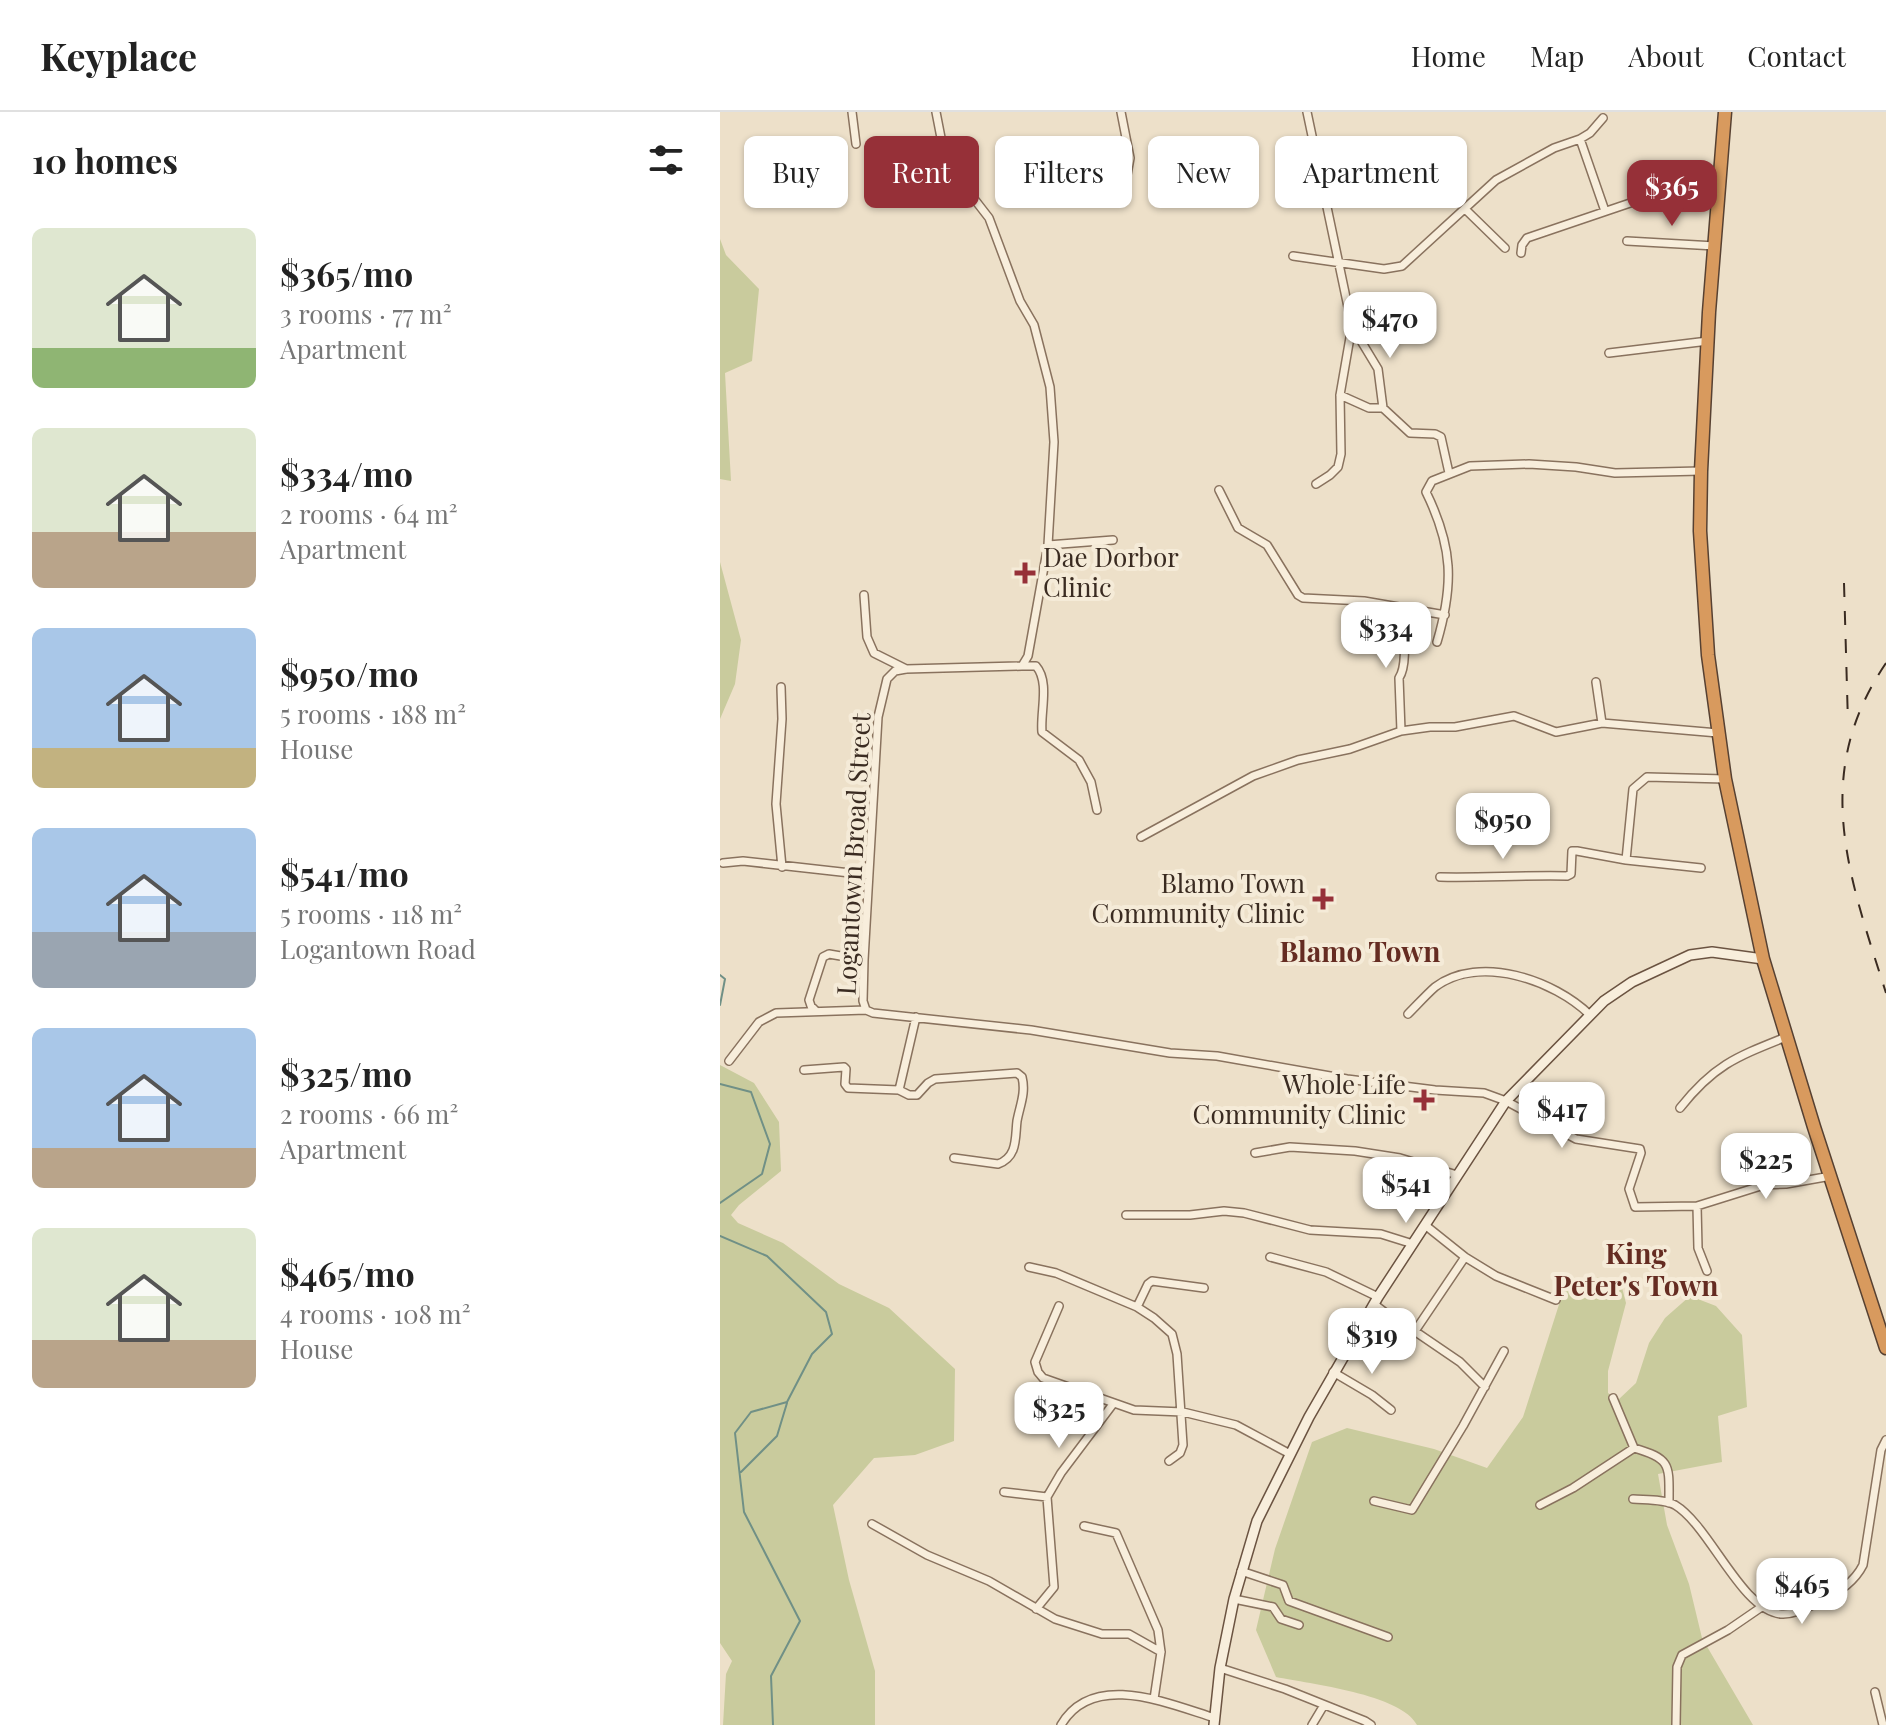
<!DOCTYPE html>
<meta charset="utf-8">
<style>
body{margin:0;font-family:"Playfair Display",serif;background:#f2f2f2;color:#222;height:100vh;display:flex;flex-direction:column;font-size:30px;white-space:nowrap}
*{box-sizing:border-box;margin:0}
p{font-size:26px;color:#767676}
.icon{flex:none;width:44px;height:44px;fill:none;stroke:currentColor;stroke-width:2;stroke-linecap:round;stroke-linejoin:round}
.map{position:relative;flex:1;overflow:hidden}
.sheet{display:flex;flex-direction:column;background:#fff;width:720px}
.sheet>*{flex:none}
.guide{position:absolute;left:24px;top:24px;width:760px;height:72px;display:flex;gap:16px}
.price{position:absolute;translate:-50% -68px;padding:0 18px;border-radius:16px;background:#fff;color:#222;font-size:26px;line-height:52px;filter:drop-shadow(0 2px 4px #0008)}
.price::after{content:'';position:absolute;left:50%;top:48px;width:24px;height:18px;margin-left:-12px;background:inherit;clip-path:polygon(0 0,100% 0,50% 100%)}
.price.on{background:#963038;color:#fff}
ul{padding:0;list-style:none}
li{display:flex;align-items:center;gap:24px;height:200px;padding:0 32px}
li span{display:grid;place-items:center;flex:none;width:224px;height:160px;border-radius:12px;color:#555}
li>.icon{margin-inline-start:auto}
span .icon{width:96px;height:96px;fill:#fffc;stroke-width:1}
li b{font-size:34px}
h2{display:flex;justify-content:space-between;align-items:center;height:96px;padding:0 32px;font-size:34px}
.tag{padding:0 28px;border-radius:12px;background:#fff;box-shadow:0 2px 6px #0004;font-size:28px;line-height:72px}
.tag.on{background:#963038;color:#fff}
header{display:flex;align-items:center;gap:48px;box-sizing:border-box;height:112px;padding:0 40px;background:#fff;border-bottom:2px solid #e0e0e0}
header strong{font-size:38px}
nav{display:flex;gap:44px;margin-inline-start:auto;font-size:28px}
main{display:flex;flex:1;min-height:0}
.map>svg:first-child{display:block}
.green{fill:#c9cb9d}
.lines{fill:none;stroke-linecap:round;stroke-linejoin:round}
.stream{stroke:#709086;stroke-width:2}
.street-casing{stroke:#89725e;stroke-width:10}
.secondary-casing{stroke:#6b5341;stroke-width:12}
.highway-casing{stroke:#574132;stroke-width:15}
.street{stroke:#f8eedc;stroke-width:7}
.secondary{stroke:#f8eedc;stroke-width:9}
.highway{stroke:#d89a5e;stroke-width:12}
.rail{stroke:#3a2b21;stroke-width:2;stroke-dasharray:14 14;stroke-linecap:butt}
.poi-dot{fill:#963038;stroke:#f5ebd8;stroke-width:3}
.labels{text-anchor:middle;stroke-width:8;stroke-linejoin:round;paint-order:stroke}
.poi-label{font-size:26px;fill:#3a2b21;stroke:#f5ebd8;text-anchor:end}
.street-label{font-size:26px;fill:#3a2b21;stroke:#f5ebd8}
.neighbourhood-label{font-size:28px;font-weight:bold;fill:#652c22;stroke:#f5ebd8}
</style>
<header>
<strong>Keyplace</strong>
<nav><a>Home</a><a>Map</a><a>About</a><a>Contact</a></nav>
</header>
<main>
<section class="sheet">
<h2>10 homes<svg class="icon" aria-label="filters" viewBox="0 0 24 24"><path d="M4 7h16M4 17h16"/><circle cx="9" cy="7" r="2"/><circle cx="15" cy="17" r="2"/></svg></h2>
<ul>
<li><span style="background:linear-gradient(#dfe7d0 75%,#8fb573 0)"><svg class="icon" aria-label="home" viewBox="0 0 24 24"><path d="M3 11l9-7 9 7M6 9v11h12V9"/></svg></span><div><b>$365/mo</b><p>3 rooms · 77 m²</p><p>Apartment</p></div></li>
<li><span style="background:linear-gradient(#dfe7d0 65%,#b9a48a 0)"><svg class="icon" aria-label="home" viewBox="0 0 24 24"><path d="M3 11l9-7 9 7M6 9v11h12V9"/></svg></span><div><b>$334/mo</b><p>2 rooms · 64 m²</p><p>Apartment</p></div></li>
<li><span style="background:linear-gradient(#a9c7e8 75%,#c2b280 0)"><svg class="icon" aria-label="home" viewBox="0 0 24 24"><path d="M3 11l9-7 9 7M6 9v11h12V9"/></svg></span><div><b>$950/mo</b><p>5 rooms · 188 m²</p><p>House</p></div></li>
<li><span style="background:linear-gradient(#a9c7e8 65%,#9aa5b1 0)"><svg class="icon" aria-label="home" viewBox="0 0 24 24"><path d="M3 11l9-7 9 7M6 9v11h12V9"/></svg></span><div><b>$541/mo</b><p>5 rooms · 118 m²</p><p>Logantown Road</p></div></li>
<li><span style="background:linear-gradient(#a9c7e8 75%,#b9a48a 0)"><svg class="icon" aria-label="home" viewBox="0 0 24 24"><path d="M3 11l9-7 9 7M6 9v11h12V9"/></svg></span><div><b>$325/mo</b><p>2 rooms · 66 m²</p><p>Apartment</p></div></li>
<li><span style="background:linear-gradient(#dfe7d0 70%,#b9a48a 0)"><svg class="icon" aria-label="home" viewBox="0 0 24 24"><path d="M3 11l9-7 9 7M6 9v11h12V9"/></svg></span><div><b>$465/mo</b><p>4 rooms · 108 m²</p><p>House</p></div></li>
</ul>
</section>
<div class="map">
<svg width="1166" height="1613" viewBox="0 0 1166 1613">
<rect width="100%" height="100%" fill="#ede0c9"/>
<path class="green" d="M0 127 6 143 39 177 32 249 5 261 11 369 0 367Z
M0 450 21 528 15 572 0 607Z
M0 953 34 971 59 1010 61 1059 19 1093 11 1103 18 1111 63 1131 119 1172 169 1196 235 1257 234 1329 195 1343 154 1346 113 1393 129 1468 155 1559V1613H3L6 1562 12 1549 0 1531Z
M871 1165 900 1168 906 1191 888 1259V1281L898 1288 916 1271 929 1231 945 1206 970 1184 996 1194 1022 1223 1027 1295 998 1304 1002 1350 938 1362 947 1413 969 1472 982 1526 1033 1613H697C681 1582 590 1572 556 1565L536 1518 555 1437 592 1330 627 1316 714 1337 767 1356 803 1305 843 1180Z"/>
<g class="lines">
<path class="stream" d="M0 863 5 867 0 893
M0 972 31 980 50 1032 42 1062 0 1091
M0 1124 47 1144 106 1200 112 1222 92 1242 67 1290 31 1300 15 1321 24 1400 80 1509 51 1564 53 1613
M21 1360 57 1324 67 1291"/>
<defs>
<path id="street" d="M132 0 136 32
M216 0 223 36 231 57 269 106 300 189 314 213 330 275 334 330 328 433 308 544 302 554 186 557 175 559 167 567 158 605 144 848 143 889 146 898 153 901 311 918 450 941 497 944 627 967 715 978 764 981 786 989 856 1027 920 1037 921 1041 909 1077 915 1095 977 1094 1044 1073 1066 1072 1111 1064
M401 0 410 46 406 68
M587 0 632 214 620 283 621 342 618 355 610 363 596 372
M860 27 885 99
M745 97 785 136
M907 129 995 134
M801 141 802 133 807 126 919 88 1000 80
M573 144 664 157 682 154 776 68 834 36 860 27 870 21 883 6
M632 214 658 257 663 296
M889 241 988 229
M620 283 649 296H663L690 321 715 322 721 325 729 361
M499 378 518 416 547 433 578 483 583 486 644 489 725 503
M328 433 393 428
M144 483 147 525 154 541 186 557
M717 530C734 472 733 435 706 380L712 369 750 354 809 352 856 355 895 361 981 359
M302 554H316C330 570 320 600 322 620L359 648 371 670 377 698
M876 570 882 611
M61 575 62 607 56 692 62 755
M681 619 679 566C689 551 682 515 682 496
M421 725 533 664 578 648 630 637 681 619 710 615H735L794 604 836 620 882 611 998 621
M906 748 913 677 927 665 1005 667
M3 751 23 749 148 763
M720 765C762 766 804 763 847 764L851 762 852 739H857L906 748 981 756
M95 898 91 894 89 888 103 845 109 842 144 848
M688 902C697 893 706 883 715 875 760 842 834 868 870 903
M9 949 39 910 56 901 146 898
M84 958 124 955 126 957 125 972 128 976 179 978 196 905
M179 978 189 983H197L208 971 215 967 297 961 302 965C306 981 300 993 297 1009 295 1025 298 1045 278 1052L234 1046
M960 996C994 953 1016 945 1066 925
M535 1041 570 1035 635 1039 680 1046 737 1063
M977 1094 978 1136 987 1159
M406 1103H470L504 1099 524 1101 590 1118 661 1122 693 1132
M705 1113 745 1145 776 1164 836 1188
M550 1145 606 1160 658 1185
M309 1155 336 1161 417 1195 434 1206 452 1222 457 1242 463 1333 460 1341 449 1349
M654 1192 693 1222 745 1145
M339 1194 315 1250 318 1260 323 1266 414 1298 463 1300 516 1313 570 1342
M417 1195 428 1172 432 1169 484 1176
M696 1220 740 1250 765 1275
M613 1260 652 1283 671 1298
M893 1286 914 1336
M284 1380 327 1385 341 1361 393 1292
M913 1387C926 1388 944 1387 955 1393 990 1414 1021 1498 1061 1502 1073 1503 1086 1496 1097 1491 1115 1483 1134 1471 1143 1453L1161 1338 1166 1328
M654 1389 692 1398 743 1314 784 1239
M820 1393 853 1376 914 1336C952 1347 949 1353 949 1391
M152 1412 207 1443 269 1469 335 1507 382 1522H409L441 1540
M364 1414 396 1421 438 1518 441 1540 434 1587
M521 1459 563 1473 569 1489 668 1525
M514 1487 553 1495 561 1507 579 1513
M316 1497 334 1475 327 1385
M500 1556 565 1577 645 1609 651 1613
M1155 1580 1163 1613
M341 1613C373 1558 449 1592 495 1606
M592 1613 604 1593
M956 1613 957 1555 962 1543 1008 1518 1043 1494"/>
<path id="secondary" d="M494 1613 500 1556 514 1487 537 1409 589 1305 658 1185 786 989 884 889 912 870 970 843 992 840 1043 847"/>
<path id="highway" d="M1005 0 989 200 981 359 980 419 988 543 1005 667 1043 847 1094 1015 1166 1236"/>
</defs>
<use href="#street" class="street-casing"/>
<use href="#secondary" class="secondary-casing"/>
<use href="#highway" class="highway-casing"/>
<use href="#street" class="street"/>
<use href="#secondary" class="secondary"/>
<use href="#highway" class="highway"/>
<path class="rail" d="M1124 471 1128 611
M1166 551C1090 663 1129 764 1166 881"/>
</g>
<g class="poi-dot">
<path d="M301 449h8v8h8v8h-8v8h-8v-8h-8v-8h8z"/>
<path d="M599 775h8v8h8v8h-8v8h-8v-8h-8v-8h8z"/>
<path d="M700 976h8v8h8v8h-8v8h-8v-8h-8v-8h8z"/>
</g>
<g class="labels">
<g class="poi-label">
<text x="323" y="455" text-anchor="start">Dae Dorbor<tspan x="323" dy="30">Clinic</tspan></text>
<text x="585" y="781">Blamo Town<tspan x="585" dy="30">Community Clinic</tspan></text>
<text x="686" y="982">Whole Life<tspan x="686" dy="30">Community Clinic</tspan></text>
</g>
<g class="street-label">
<text transform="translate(134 742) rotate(-87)" y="9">Logantown Broad Street</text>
</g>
<g class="neighbourhood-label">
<text x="640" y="850">Blamo Town</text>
<text x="916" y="1152">King<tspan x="916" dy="32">Peter's Town</tspan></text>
</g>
</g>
</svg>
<b class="price on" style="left:952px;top:116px">$365</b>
<b class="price" style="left:670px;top:248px">$470</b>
<b class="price" style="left:666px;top:558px">$334</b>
<b class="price" style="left:783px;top:749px">$950</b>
<b class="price" style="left:842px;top:1038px">$417</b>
<b class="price" style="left:1046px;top:1089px">$225</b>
<b class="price" style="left:686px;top:1113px">$541</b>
<b class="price" style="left:652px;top:1264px">$319</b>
<b class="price" style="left:339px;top:1338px">$325</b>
<b class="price" style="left:1082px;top:1514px">$465</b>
<div class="guide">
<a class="tag">Buy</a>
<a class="tag on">Rent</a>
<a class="tag">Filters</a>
<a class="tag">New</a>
<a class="tag">Apartment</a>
</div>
</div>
</main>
